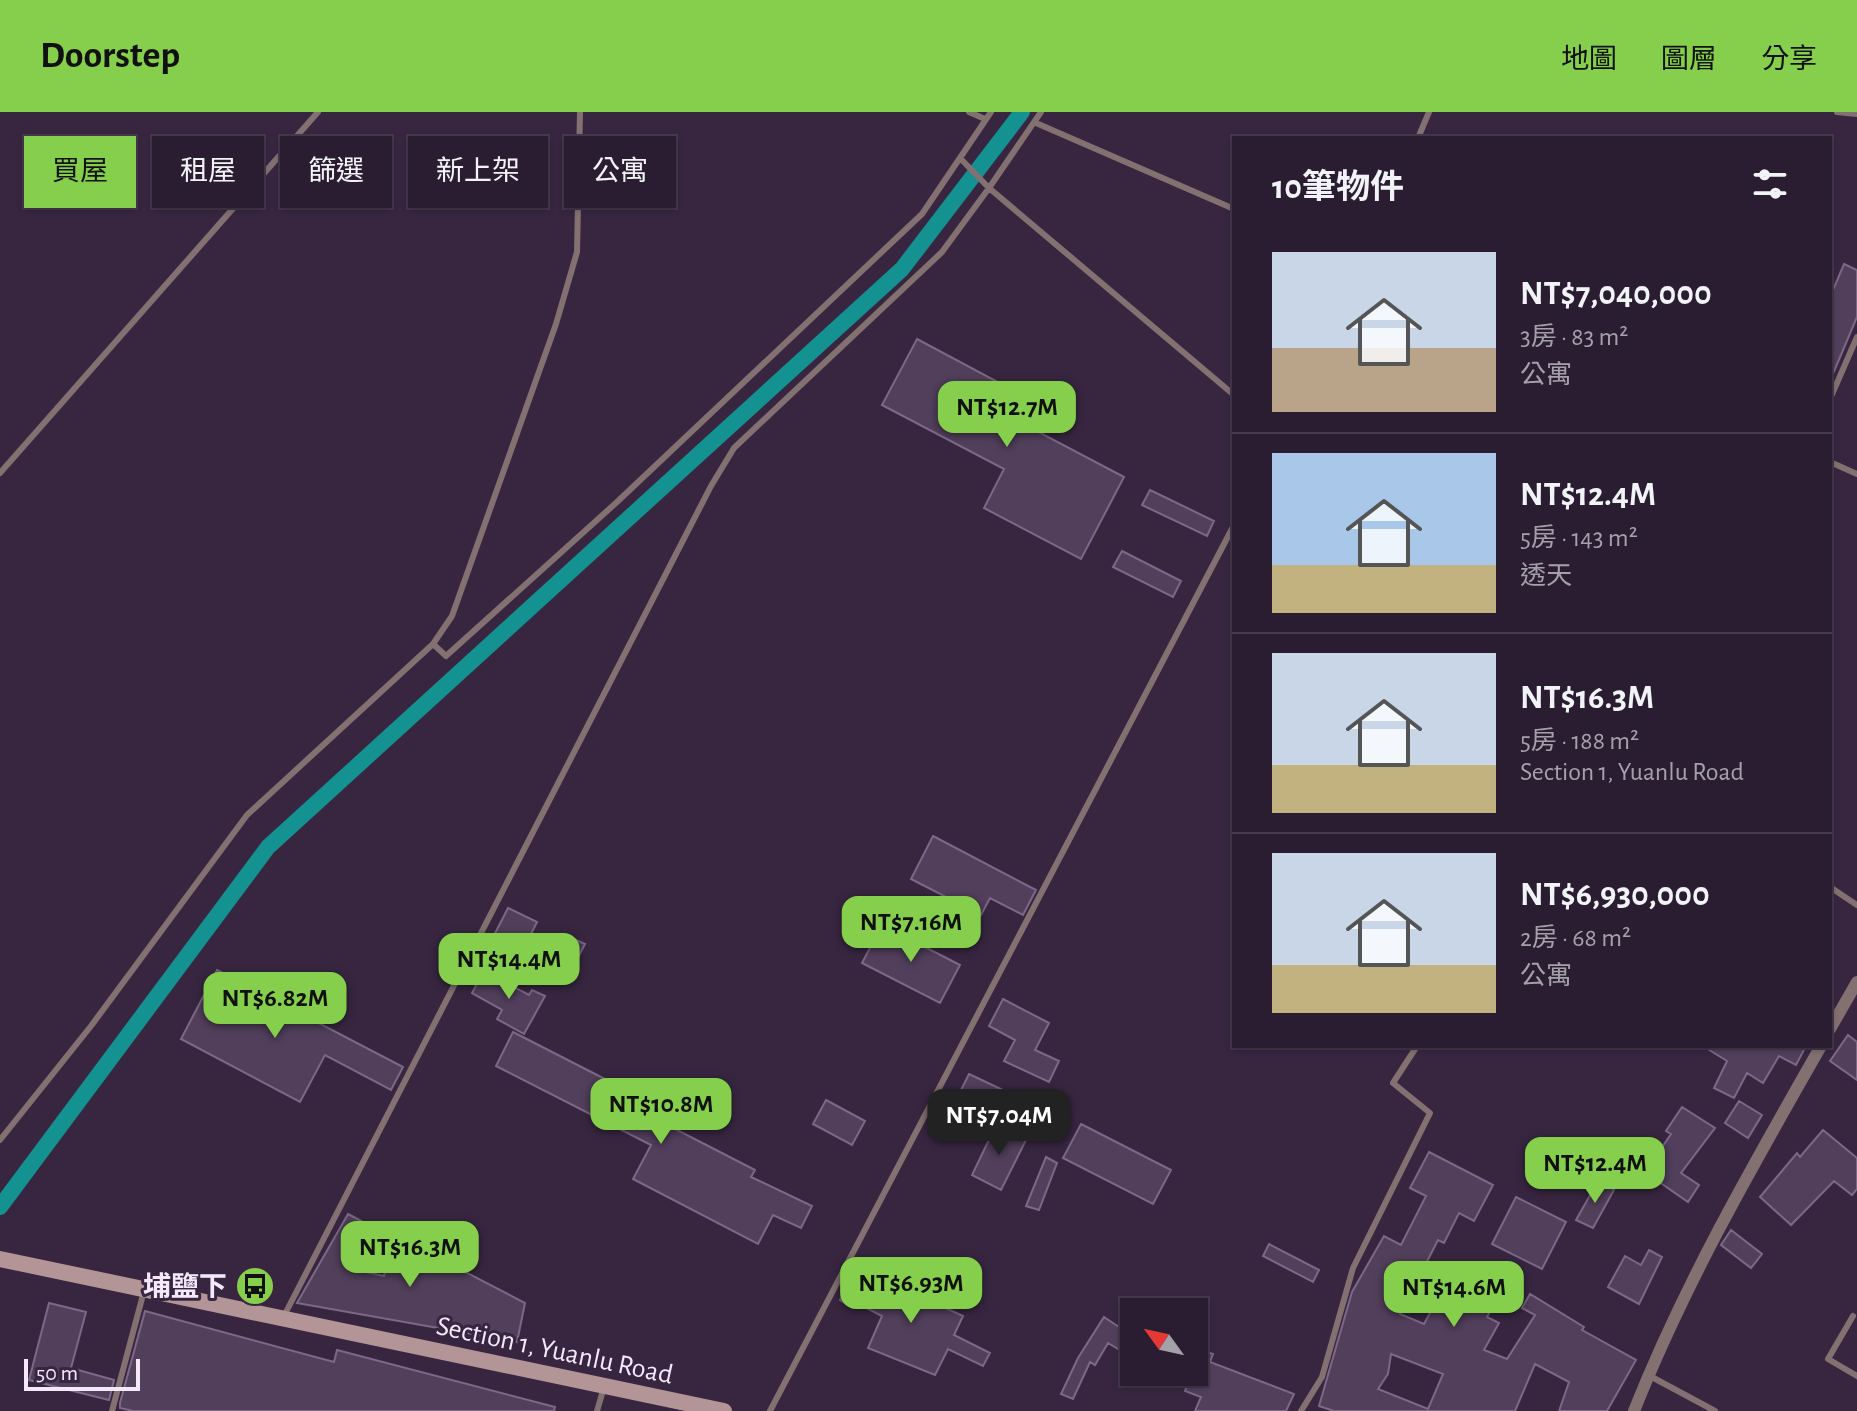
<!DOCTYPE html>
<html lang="zh-TW">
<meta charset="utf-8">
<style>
body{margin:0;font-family:"Alegreya Sans","Noto Sans TC",sans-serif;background:#322539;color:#f1f3f6;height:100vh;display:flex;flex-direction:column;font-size:30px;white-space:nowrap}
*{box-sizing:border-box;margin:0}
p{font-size:26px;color:#a5a1ab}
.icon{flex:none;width:44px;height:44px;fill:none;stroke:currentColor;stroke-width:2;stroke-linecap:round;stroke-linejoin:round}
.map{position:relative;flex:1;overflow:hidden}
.details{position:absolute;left:1232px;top:24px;width:600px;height:912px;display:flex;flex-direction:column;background:#2a1c31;border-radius:0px;box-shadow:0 2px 6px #0004,0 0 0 2px #463a4d}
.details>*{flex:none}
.top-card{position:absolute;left:24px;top:24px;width:760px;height:72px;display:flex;gap:16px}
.needle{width:52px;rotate:303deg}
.controls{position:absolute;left:1120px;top:1186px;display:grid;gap:16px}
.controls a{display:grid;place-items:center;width:88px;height:88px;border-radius:0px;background:#2a1c31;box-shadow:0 2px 6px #0004,0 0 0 2px #463a4d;font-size:40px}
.scale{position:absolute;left:24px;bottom:20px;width:116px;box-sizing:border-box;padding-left:8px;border:4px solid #f4e8fa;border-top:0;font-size:22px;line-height:28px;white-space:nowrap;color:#f4e8fa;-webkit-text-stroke:6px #382641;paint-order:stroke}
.price{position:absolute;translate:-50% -68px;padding:0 18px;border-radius:16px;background:#85cf4c;color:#111;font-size:26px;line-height:52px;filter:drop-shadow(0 2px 4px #0008)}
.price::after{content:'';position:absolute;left:50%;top:48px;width:24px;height:18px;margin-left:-12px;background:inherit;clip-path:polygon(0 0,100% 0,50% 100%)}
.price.on{background:#222;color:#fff}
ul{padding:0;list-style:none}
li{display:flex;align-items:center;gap:24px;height:200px;padding:0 40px}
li+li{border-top:2px solid #463a4d}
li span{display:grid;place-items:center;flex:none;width:224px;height:160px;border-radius:0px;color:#555}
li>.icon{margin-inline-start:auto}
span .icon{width:96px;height:96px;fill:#fffc;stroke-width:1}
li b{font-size:34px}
h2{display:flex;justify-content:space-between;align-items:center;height:96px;padding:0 40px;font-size:34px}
.pill{padding:0 28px;border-radius:0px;background:#2a1c31;box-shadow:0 2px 6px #0004,0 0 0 2px #463a4d;font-size:28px;line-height:72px}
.pill.on{background:#85cf4c;color:#111}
header{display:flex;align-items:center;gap:48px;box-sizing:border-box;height:112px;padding:0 40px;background:#85cf4c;color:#111}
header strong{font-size:38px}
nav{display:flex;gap:44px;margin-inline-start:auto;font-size:28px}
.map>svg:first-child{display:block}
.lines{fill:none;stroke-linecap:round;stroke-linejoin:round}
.canal{stroke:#149291;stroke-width:16}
.building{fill:#523f5c;stroke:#7d6887;stroke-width:2;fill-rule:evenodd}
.lane{stroke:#837071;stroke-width:6}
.street{stroke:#837071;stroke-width:12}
.secondary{stroke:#b39597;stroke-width:16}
.labels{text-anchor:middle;stroke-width:6;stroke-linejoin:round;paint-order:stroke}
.poi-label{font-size:28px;font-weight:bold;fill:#f4e8fa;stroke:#382641;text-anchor:end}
.street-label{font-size:28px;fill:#f4e8fa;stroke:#382641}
</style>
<header>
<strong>Doorstep</strong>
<nav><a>地圖</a><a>圖層</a><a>分享</a></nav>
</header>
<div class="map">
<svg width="1857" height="1299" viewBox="0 0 1857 1299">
<rect width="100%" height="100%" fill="#382641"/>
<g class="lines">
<path class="canal" d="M0 1095 268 735 902 157 1022 0"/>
</g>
<path class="building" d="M1844 152 1857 158V205L1830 269V185Z
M917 227 1022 283 1010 305 1124 365 1081 447 984 396 1004 357 882 293Z
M1150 378 1214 409 1207 424 1142 393Z
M1122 439 1181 469 1173 485 1113 455Z
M933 724 1036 778 1023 803 990 786 981 803 911 767Z
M508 796 537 810 520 844 491 829Z
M882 813 960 853 940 891 862 851Z
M565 823 585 832 566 869 547 860Z
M217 858 403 955 391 978 325 943 300 990 181 927Z
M484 859 529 883 532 878 545 884 524 922 497 907 502 898 472 881Z
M1003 887 1049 911 1035 938 1059 949 1049 970 1004 949 1015 928 989 914Z
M513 920 648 989 642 1000 755 1058 751 1065 812 1094 801 1116 773 1103 758 1132 633 1067 651 1033 496 954Z
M1848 923 1857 930V968L1830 949Z
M1703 934H1806L1796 953 1779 944 1763 971 1747 961 1734 986 1714 976 1727 949Z
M969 962 1005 979 989 1012 953 994Z
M826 988 865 1009 852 1033 813 1012Z
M1739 989 1762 1003 1748 1026 1725 1011Z
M1682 995 1715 1016 1681 1061 1699 1073 1688 1090 1645 1060 1671 1022 1666 1019Z
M1081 1012 1171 1058 1153 1092 1063 1046Z
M996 1013 1026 1028 1001 1078 972 1063Z
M1823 1018 1857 1046V1077L1852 1083 1834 1069 1791 1113 1760 1085 1797 1041 1800 1045Z
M1429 1040 1493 1073 1474 1109 1459 1101 1444 1131 1438 1128 1400 1202 1424 1212 1441 1181 1447 1184 1453 1174 1480 1189 1492 1167 1504 1174 1487 1205 1499 1211 1484 1238 1507 1247 1535 1203 1522 1196 1530 1182 1584 1215 1582 1218 1636 1248 1607 1299H1559L1569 1270 1535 1252 1515 1299H1334L1319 1294 1352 1180 1384 1124 1401 1133 1426 1084 1410 1076ZM1391 1242 1443 1262 1428 1297 1378 1277 1388 1262Z
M1046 1045 1057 1051 1039 1098 1026 1094Z
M1598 1069 1614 1078 1593 1116 1576 1108Z
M1516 1085 1566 1110 1542 1157 1492 1132Z
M348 1102 367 1112 357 1158 384 1164 394 1123 525 1191 517 1230 297 1191Z
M1731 1118 1762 1142 1751 1156 1721 1133Z
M1269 1132 1319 1158 1313 1170 1263 1144Z
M1649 1138 1662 1145 1639 1192 1608 1175 1625 1144 1641 1153Z
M867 1160 963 1204 954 1223 990 1241 983 1254 948 1237 935 1263 868 1236 882 1204 855 1190 852 1195 840 1188 850 1169 861 1174Z
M49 1191 86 1200 71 1256 114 1268 109 1288 29 1268Z
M145 1199 334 1250 337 1238 555 1295 554 1299H133L120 1296V1291Z
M1104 1205 1134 1225 1125 1241 1108 1231 1095 1253 1090 1250 1073 1287 1061 1282 1078 1246Z
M1194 1235 1213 1242 1210 1250 1294 1282 1286 1299H1195L1201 1285 1185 1279 1188 1271 1162 1261 1194 1260Z"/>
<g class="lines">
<path class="lane" d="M969 0 985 7
M1041 0 989 76 1234 283
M1837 0 1857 2
M1036 11 1234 97
M1418 26 1429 0
M1830 287 1857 225
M1830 350 1857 362
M0 361 318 0
M433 532 452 504 556 212 577 140 580 0
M1830 775 1857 793
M0 1028 91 914 247 703 433 532 446 544 617 390 922 102 991 0
M284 1204 711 374 734 336 942 140 989 76 960 46
M1853 1204 1828 1247 1857 1264
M1648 1263 1715 1299
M112 1299 144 1179
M597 1299 604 1275
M770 1299 1234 413
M1301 1299 1322 1265 1353 1156 1430 1001 1393 971 1417 934"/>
<path class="street" d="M1830 917 1857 870
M1634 1299C1685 1171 1753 1053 1821 934"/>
<path class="secondary" d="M0 1147 724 1299"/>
</g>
<defs>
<symbol id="bus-disc" viewBox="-11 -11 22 22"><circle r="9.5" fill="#85cf4c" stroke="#382641"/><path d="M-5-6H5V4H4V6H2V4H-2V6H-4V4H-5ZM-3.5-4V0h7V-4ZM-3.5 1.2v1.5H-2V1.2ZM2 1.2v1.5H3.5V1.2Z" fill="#111"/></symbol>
</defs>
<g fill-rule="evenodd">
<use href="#bus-disc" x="233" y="1152" width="44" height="44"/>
</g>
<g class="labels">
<g class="poi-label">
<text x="227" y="1184">埔鹽下</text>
</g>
<g class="street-label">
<text transform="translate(555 1237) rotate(12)" y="10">Section 1, Yuanlu Road</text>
</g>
</g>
</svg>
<div class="controls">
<a><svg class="needle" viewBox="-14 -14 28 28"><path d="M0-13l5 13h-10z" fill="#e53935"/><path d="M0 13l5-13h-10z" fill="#a5a1ab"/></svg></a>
</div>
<div class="scale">50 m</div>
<b class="price" style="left:1007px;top:337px">NT$12.7M</b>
<b class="price" style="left:911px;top:852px">NT$7.16M</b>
<b class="price" style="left:509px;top:889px">NT$14.4M</b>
<b class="price" style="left:275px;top:928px">NT$6.82M</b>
<b class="price" style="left:661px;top:1034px">NT$10.8M</b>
<b class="price on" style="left:999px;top:1045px">NT$7.04M</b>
<b class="price" style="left:1595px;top:1093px">NT$12.4M</b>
<b class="price" style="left:410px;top:1177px">NT$16.3M</b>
<b class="price" style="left:911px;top:1213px">NT$6.93M</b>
<b class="price" style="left:1454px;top:1217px">NT$14.6M</b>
<div class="top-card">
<a class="pill on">買屋</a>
<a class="pill">租屋</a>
<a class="pill">篩選</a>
<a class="pill">新上架</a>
<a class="pill">公寓</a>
</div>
<section class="details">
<h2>10筆物件<svg class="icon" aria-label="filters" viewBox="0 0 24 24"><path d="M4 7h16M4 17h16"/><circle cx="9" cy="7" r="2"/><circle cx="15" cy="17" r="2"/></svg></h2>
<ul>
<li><span style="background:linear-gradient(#c9d6e8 60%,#b9a48a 0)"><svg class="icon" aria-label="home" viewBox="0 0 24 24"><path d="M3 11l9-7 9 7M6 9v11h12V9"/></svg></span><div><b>NT$7,040,000</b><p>3房 · 83 m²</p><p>公寓</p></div></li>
<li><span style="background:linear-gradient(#a9c7e8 70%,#c2b280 0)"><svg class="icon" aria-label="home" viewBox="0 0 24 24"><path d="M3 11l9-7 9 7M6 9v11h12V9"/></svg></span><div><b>NT$12.4M</b><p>5房 · 143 m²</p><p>透天</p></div></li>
<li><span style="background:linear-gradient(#c9d6e8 70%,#c2b280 0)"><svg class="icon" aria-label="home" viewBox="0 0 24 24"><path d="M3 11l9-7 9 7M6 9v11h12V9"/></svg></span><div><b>NT$16.3M</b><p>5房 · 188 m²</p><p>Section 1, Yuanlu Road</p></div></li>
<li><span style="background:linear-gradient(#c9d6e8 70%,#c2b280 0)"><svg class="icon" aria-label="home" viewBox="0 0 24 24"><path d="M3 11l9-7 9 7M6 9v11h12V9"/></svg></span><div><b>NT$6,930,000</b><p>2房 · 68 m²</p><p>公寓</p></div></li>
</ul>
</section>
</div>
